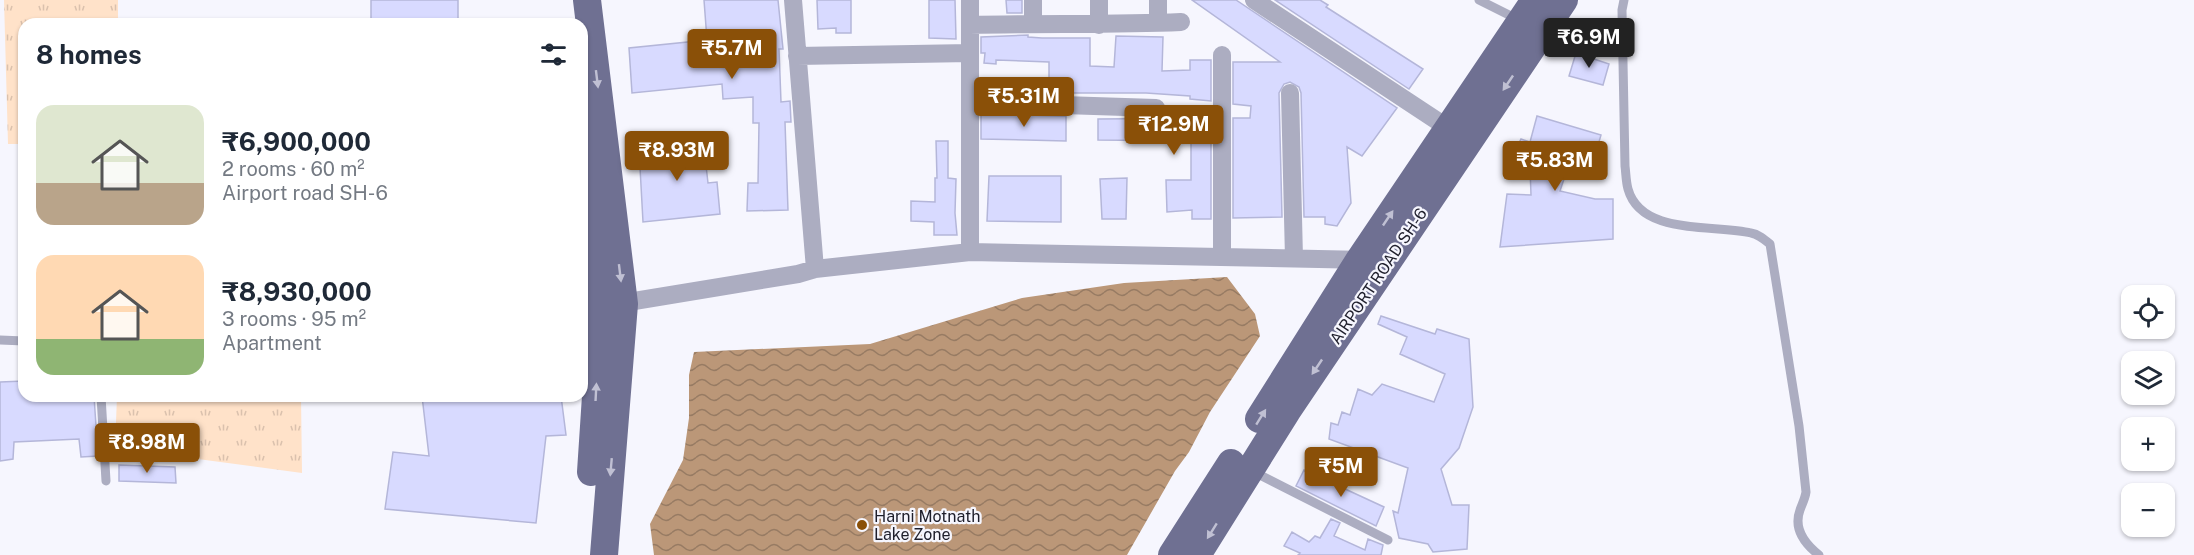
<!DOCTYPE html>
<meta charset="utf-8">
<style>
body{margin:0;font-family:"Public Sans",sans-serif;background:#f2f2f3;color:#1f2937;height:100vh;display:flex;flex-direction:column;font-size:22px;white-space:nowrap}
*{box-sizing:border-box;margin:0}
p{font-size:20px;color:#747a83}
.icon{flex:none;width:33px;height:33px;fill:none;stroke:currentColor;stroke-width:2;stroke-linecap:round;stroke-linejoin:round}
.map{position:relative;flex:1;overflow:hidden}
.details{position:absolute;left:18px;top:18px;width:570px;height:384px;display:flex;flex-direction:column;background:#fff;border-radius:18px;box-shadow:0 2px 4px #0004}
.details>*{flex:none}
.fabs{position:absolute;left:2121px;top:285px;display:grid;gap:12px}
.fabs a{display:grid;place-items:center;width:54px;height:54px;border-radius:12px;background:#fff;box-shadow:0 2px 4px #0004;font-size:30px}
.price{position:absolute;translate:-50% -51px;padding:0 14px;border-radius:6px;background:#8a5008;color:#fff;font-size:20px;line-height:39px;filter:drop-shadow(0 2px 3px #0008)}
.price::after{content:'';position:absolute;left:50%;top:36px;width:18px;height:14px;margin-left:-9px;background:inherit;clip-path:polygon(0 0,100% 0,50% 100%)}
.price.current{background:#222;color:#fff}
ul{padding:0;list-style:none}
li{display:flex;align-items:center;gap:18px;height:150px;padding:0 18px}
li span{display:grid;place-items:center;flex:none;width:168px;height:120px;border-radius:18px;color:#555}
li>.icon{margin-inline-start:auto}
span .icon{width:72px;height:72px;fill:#fffc;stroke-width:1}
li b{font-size:26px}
h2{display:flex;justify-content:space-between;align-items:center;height:72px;padding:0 18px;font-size:26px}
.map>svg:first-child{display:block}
.park{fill:url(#park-tufts)}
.water{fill:url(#water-waves)}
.building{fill:#d8daff;stroke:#b4b6d9;stroke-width:1.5}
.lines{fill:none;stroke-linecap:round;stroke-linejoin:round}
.service{stroke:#acadc1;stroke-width:9}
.minor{stroke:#acadc1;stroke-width:18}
.primary{stroke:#6f7092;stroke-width:28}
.oneway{fill:#c0c0d3}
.poi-dot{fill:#8a5008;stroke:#f6f6fe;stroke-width:2}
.labels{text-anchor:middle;stroke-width:4.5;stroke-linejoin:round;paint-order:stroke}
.street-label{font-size:16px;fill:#1e1e2b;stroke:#f6f6fe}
.poi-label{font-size:16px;fill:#1e1e2b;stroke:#f6f6fe;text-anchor:start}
</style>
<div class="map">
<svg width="2194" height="555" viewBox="0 0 2194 555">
<defs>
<pattern id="park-tufts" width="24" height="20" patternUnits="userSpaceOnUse" patternTransform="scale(1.5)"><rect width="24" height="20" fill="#ffe2c9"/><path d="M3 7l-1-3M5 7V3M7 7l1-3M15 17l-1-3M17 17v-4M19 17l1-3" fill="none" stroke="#dac1ad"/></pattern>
<pattern id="water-waves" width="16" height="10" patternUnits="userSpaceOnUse" patternTransform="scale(1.5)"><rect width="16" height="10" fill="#bb9778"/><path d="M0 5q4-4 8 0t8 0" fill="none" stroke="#977b63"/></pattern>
</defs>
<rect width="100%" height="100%" fill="#f6f6fe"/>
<path class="park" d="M4 0H118V24H24V144H8Z
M117 396H301L302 473 115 448Z"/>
<path class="water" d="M1227 277 1255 314 1260 336 1210 412 1189 452 1175 471 1127 555H654L650 524 683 460 689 418V375L694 352 870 344 1022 298 1124 283Z"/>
<path class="building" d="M371 0H458V24H371Z
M704 0H778L783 49H779L781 102 790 101 791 122H785L788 210 747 211 748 183H758L759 123H753V97L723 99 722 84 632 93 629 48 707 40Z
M817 0H851V33H836V28L818 29Z
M929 0H955L956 39 929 38Z
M1006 0H1022V13H1007Z
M1192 0H1236L1397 108 1362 156 1347 147 1351 203 1337 226 1325 224V217H1304L1301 93 1299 87 1290 82 1284 84 1279 93 1282 217 1233 218V118H1250L1251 106 1233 104V62H1280Z
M1275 0H1320L1328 5 1326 7 1423 69 1409 89Z
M1028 35V37L1042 38H1090V66L1114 67 1116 36 1163 37 1162 71 1190 70V60H1211V101L1190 99V96L1146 93H1049V62L996 60V64L984 63 985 53H981V37Z
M1576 53 1609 64 1603 85 1569 76Z
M981 114 1066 116V141L981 139Z
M1537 116 1601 135 1594 159 1572 155 1560 191 1595 199H1613V239L1500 247 1507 194 1531 195 1530 168 1510 161 1521 139 1530 142Z
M1211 118V219H1192V210L1167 212 1166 180H1191V141L1098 140V119Z
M703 139 708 183 717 182 720 214 643 222 639 149Z
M936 141H948V178L956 179 955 213 957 235H934V222L911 221V201L935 202V178H937Z
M989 176H1061V222L987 221Z
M1127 178 1126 219H1102L1100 179Z
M1381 316 1435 334 1437 329 1469 339 1473 407 1459 448 1441 469 1452 505H1469L1467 549 1433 552 1428 544 1399 538 1393 511 1398 513 1408 468 1329 439 1331 423 1338 425 1342 412 1350 415 1358 389 1372 395 1382 384 1434 402 1445 374 1400 354 1407 337 1378 324Z
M24 381V396H94L98 456 81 457 79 439 14 442 13 459 0 461V382Z
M422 396H561L566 435 546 436 536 523 385 509 393 452 429 456Z
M119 465 175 467 176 483 119 481Z
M1304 470 1384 507 1376 526 1296 486Z
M1331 519 1340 523 1334 536 1365 550 1368 539 1383 545 1381 555H1298L1300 553 1284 546 1292 532 1309 542 1315 536 1320 538Z"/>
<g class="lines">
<path class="service" d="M1479 0 1519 20
M1624 0 1622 10 1625 166C1626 174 1626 182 1628 189 1641 236 1714 224 1751 233 1758 234 1764 239 1770 244L1799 426 1806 492C1805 499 1802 504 1800 510 1793 529 1805 544 1819 555
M0 340 24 341
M101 396 106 481
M1252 471 1388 540"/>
<path class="minor" d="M1033 0V23
M1099 0V25
M1158 0V23
M1254 0 1448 128
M970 25C1040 23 1111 25 1181 22
M970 53V0
M1222 55V256
M797 56 970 53V252L1367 260
M1290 93 1294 258
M970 102 1156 108
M815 269 970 252
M616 304 798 274 815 269 793 0"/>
<path class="primary" d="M587 0 624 304 604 555
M582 126 602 305 591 472
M1259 419 1360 259 1535 0
M1172 555 1231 463
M1197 555 1287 411 1564 0"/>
</g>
<defs><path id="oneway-solid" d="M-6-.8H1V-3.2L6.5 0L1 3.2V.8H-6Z" transform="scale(1.5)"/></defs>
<g class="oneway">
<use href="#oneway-solid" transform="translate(597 79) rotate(83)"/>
<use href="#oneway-solid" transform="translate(1508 83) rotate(124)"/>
<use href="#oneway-solid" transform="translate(1388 218) rotate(-56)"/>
<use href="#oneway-solid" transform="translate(620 273) rotate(83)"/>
<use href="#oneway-solid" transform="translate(1317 367) rotate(124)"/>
<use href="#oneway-solid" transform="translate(596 392) rotate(-87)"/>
<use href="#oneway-solid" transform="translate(1261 417) rotate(-58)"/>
<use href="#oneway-solid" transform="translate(611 467) rotate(95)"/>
<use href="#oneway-solid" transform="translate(1212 531) rotate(122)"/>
</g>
<circle class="poi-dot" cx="862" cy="525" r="6"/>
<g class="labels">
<g class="street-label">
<text transform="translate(1378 276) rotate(-56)" y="6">AIRPORT ROAD SH-6</text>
</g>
<g class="poi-label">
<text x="874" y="522">Harni Motnath<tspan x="874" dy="18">Lake Zone</tspan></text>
</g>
</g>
</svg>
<div class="fabs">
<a><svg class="icon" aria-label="locate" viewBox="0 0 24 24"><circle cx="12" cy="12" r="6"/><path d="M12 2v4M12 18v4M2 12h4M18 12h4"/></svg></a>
<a><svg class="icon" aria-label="layers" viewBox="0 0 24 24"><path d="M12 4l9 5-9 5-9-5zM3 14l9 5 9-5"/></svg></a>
<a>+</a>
<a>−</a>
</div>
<b class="price current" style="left:1589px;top:69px">₹6.9M</b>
<b class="price" style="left:732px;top:80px">₹5.7M</b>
<b class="price" style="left:1024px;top:128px">₹5.31M</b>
<b class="price" style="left:1174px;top:156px">₹12.9M</b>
<b class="price" style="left:677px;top:182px">₹8.93M</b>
<b class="price" style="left:1555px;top:192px">₹5.83M</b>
<b class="price" style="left:147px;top:474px">₹8.98M</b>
<b class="price" style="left:1341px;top:498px">₹5M</b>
<section class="details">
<h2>8 homes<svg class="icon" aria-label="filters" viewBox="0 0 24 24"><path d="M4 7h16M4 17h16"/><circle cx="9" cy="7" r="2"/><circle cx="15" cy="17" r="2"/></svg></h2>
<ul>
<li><span style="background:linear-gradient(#dfe7d0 65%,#b9a48a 0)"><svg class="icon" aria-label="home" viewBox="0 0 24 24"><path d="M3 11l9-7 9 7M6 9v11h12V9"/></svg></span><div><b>₹6,900,000</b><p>2 rooms · 60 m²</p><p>Airport road SH-6</p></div></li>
<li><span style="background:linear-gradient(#ffd9b3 70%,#8fb573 0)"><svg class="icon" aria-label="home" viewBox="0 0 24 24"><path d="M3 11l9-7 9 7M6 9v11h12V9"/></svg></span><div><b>₹8,930,000</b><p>3 rooms · 95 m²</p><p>Apartment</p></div></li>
</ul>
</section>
</div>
